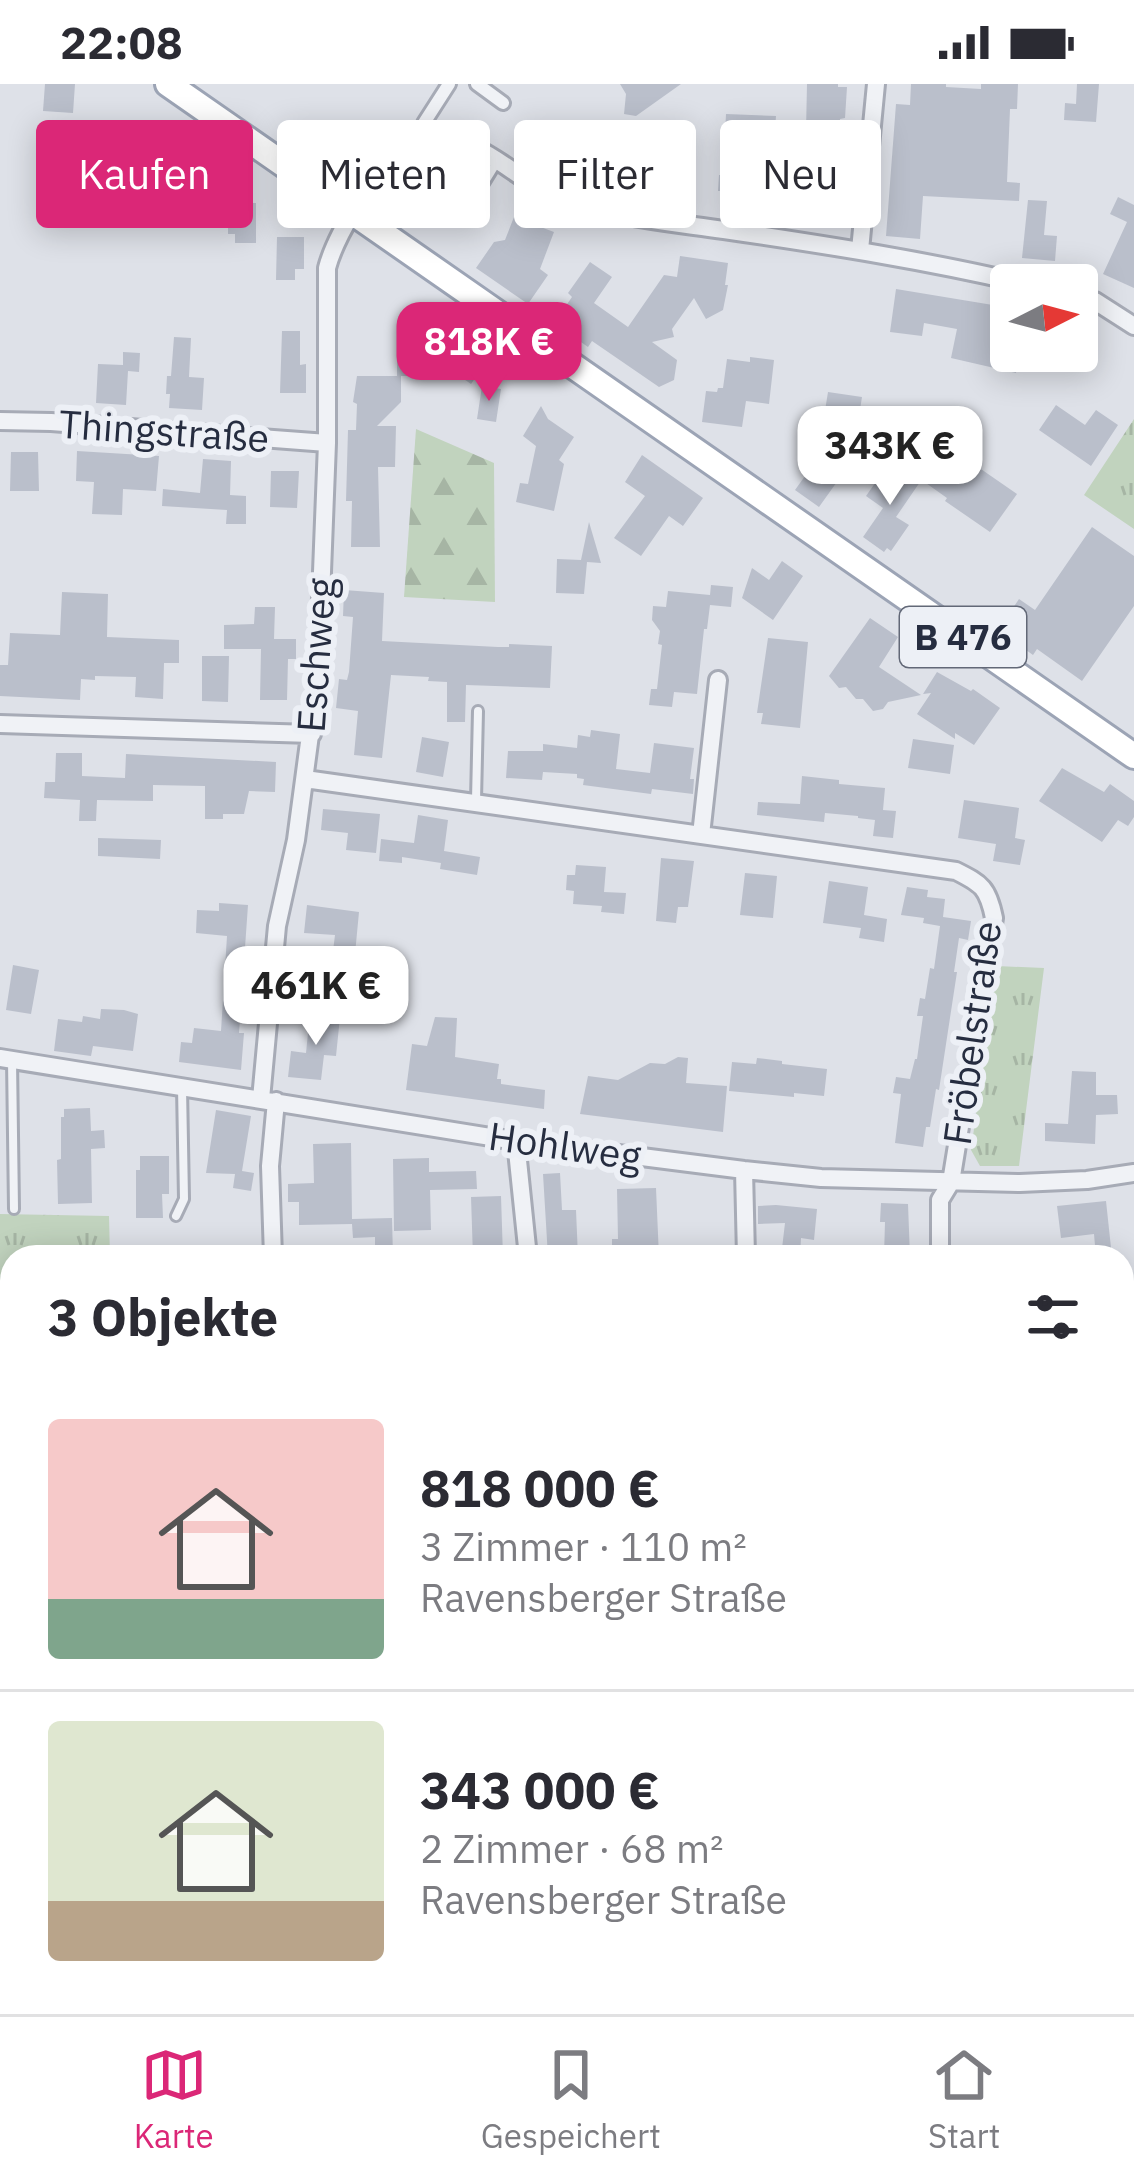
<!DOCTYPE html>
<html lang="de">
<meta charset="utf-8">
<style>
body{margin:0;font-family:"IBM Plex Sans",sans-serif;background:#f7f7f7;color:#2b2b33;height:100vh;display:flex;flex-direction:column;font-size:45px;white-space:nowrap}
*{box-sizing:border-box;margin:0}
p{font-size:39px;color:#7c7c81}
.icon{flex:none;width:66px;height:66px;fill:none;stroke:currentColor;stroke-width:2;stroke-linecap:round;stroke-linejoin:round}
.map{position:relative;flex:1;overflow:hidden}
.panel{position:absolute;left:0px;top:1161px;width:1134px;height:771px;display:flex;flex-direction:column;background:#fff;border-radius:36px 36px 0 0;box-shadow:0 6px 30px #0003}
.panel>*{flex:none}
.hud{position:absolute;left:36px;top:36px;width:1062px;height:108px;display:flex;gap:24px}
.needle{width:78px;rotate:84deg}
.controls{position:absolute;left:990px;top:180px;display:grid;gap:24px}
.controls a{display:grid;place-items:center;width:108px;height:108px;border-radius:12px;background:#fff;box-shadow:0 6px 30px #0003;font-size:60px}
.price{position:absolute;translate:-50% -102px;padding:0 27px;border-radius:24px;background:#fff;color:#222;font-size:39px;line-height:78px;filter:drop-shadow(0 3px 6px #0008)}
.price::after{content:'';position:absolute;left:50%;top:72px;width:36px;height:27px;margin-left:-18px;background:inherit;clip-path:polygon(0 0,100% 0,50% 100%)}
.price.selected{background:#db2777;color:#fff}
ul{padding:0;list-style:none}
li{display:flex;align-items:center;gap:36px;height:300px;padding:0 48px}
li+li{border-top:3px solid #e1e1e2}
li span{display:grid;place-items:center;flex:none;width:336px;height:240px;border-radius:12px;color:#555}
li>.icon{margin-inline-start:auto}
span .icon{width:144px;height:144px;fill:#fffc;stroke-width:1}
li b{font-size:51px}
h2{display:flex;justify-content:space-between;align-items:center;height:144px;padding:0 48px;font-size:51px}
.chip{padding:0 42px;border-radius:12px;background:#fff;box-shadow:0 6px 30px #0003;font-size:42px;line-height:108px}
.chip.selected{background:#db2777;color:#fff}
.status{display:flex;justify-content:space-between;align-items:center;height:84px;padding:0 60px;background:#fff;direction:ltr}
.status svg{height:33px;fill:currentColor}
.menu{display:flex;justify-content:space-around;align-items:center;height:168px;border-top:3px solid #e1e1e2;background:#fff;font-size:33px;color:#7c7c81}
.menu a{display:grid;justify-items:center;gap:6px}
.menu .selected{color:#db2777}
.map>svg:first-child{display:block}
.grass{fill:url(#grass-tufts)}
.forest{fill:url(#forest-firs)}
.building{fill:#babfcb}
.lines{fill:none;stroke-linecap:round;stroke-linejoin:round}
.service-casing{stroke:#a7abb6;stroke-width:14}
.pedestrian-casing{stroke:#a7abb6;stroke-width:18}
.minor-casing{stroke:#a7abb6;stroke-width:22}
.primary-casing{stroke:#9ca4b5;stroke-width:30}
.service{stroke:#f0f2f6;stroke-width:8}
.pedestrian{stroke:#f0f2f6;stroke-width:12}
.minor{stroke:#f0f2f6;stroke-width:16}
.primary{stroke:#fff;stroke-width:24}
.labels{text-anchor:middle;stroke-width:12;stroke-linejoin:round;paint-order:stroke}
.shield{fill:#edf0f6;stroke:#626877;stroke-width:3}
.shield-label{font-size:36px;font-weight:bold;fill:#262d40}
.street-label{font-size:39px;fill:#262d40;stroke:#edf0f6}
</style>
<div class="status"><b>22:08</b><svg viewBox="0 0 49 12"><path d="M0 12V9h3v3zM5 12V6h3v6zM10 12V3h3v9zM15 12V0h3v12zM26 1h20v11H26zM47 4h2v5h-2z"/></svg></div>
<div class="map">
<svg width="1134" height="1930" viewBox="0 0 1134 1930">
<defs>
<pattern id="grass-tufts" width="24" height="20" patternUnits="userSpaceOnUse" patternTransform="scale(3)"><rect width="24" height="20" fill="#c1d3be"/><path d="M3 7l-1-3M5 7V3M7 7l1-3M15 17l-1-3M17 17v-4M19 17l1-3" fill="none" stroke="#a6b5a4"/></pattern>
<pattern id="forest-firs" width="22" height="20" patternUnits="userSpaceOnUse" patternTransform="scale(3)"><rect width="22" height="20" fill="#c1d3be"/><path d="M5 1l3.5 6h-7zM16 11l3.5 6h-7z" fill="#a6b5a4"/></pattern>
</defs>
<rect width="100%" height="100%" fill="#dee1e8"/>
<path class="grass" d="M1134 335V445L1084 411Z
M997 882 1044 884 1019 1082H980L971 1066Z
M0 1130 109 1132 110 1173H12V1734L0 1729Z
M1134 1848V1930H1082L1081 1920H1122V1853Z"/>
<path class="forest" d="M416 345 494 379 495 518 404 513Z"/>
<path class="building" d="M45 0H75L73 29 43 27Z
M620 0H681L636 32 624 30 626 10Z
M807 0H838V3H847L845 34 840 35 837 121 802 118 804 95 798 94 799 47H806Z
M911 0H946V3L981 5V0H1018L1017 25H1010L1007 98 1020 99 1019 117 923 112 920 155 886 152 896 20 910 21Z
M1077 0H1099L1096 38 1064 36 1065 19 1076 20Z
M726 30 776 32 774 59 754 58 753 120 722 121 723 107H718L719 91H723Z
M156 83 210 85 209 118 256 119V159H235V150H228V141L180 139 182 105 155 104Z
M1118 113 1134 121V204L1103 190 1127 138 1110 130Z
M1028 116 1047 117 1044 151 1057 152 1055 177 1022 174Z
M514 133 554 148 540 185 548 191 528 220 476 184 494 158 505 156Z
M277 153H304V185H295V196H276Z
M680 172 728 179 725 201H728L723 226 706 235 694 214 672 245 674 253 652 258 677 276 674 296 659 303 592 257 588 263 554 239 572 213 568 209 590 178 612 193 594 219 628 243 664 191 677 193Z
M896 205 1011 224V267H1020L1016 289 951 274 957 245 924 239 922 252 890 248Z
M413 224 488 276 471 300 409 257 414 250Z
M282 247H300V281L306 280V309H280Z
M174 253 191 254 189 293 204 294 202 326 169 324 170 310H166L167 292H171Z
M397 265H415L414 292H401V318L377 342H396L395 383H378L380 463H351L352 417H346L348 346H356L357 320 353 318 357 292H397Z
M123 268 140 269 139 288 128 287 126 321 96 319 98 280 123 281Z
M750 273 774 276 769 320 746 317 742 343 702 338 706 307 717 308 718 304H723L727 275 750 278Z
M482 302 501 305 496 338 477 335Z
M828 308 862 313 857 344 823 339Z
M1056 321 1085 341 1096 326 1118 341 1091 382 1039 346Z
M541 322 548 335 574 353 559 376 564 380 554 427 516 418 520 399 528 400 536 362 523 352Z
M868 348 865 366 817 359V353Z
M936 354 1017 410 990 448 945 417 947 414 923 397Z
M77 367 159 372 156 407 123 405 122 431 92 430 94 398 76 397Z
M11 368H38L39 407H10Z
M642 371 703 414 683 442 669 432 641 472 614 454 645 412 625 398Z
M203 375 231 377 230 411 246 412V440H226L227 426 162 422 163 405 200 409Z
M815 378 839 395 819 423 795 406Z
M897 383 920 398 896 433 909 441 891 467 887 464 884 468 863 453 883 424 866 412 885 385 894 387Z
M271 387H299L297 424 270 423Z
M589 438 601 479 587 478 584 510 556 509 557 475 581 476Z
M1092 443 1134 472V522L1082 597 1037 565 1033 571 998 546 1019 515 1035 526Z
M782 477 803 492 773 536 742 514 752 484 769 496Z
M711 501 733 503 731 523 710 521 707 545H704L697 610 674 608 672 623 649 621 651 605H657L662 561 658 560 660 547 652 536 653 522 666 523 668 507 710 511Z
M344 506 384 509 382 557 498 563H509V560L552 562 550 604 466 601 465 638H447V598L428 597 429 593 391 591 382 674 354 671 358 627 336 624 339 595 347 596 349 588 353 533 343 532Z
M62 508 108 510 107 553 179 556V579H164L163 615 135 613 136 593 95 592V596L81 595 80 616 0 612V581H8L10 549 60 551Z
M255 523H275L274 555H296V575H288L287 616H260L261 565H224V541L254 540Z
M870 534 898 553 879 583 921 611 888 618 883 625 873 627 863 615H856L846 603 839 604 829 592Z
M768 554 808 558 800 644 761 640 763 629H757Z
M202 572H229L228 618 202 617Z
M937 588 971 607 973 605 1000 624 974 661 955 649V655L917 630 931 609 923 610Z
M591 646 620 650 616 685 650 689 654 659 694 664 690 695H694L693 710 652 705 651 710 583 701 584 695 577 694V690L543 688 542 696 506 694 508 667H543V660L577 664 578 651 590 653Z
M422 653 449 658 443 693 416 688Z
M913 655 954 661 950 690 908 684Z
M56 669H82V692L125 694 126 670 276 678 275 708 249 707 244 730H223V735H205V702L153 701V717L97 716 96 737H79L80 716 44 714 45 698H55Z
M1062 684 1104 708 1110 700 1134 717V733L1128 742 1118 736 1102 758 1039 717Z
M802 692 839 696V700L885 704 883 726 896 727 893 754 873 752 875 736 858 734V732L825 729 824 738 757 731 758 718 800 720Z
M964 716 1019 724 1015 754 1025 756 1020 781 993 777 996 760 958 754Z
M323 725 380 730 376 769 346 766 348 749 321 746Z
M418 731 448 736 444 767 480 773 477 791 440 785 441 779 402 773V779L379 777 381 755 414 759Z
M98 754 161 756 160 775 98 772Z
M661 774 694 777 688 823H678L676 839 656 837Z
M576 781 606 783 604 808 626 809 624 830 601 828 602 822 573 820 574 807 566 806 567 791H575Z
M745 789 777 792 773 834 740 831Z
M829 797 868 803 864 831 887 835 884 858 859 854 861 844 823 839Z
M907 803 928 806 927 813 945 815 943 833 971 837 968 856 959 854 954 888H957L939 1006 936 1005 930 1043H926L923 1063 895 1059 901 1010 893 1009 896 993 910 995 915 975H917L923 932H917L920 914 925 915 930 884 934 885 940 842 923 839 924 834 901 831Z
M219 819 248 821 239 949H244L241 986 179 978 181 958 192 959 194 944 221 947 227 852 196 849 197 826 219 827Z
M307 821 359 828 355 870 333 867 335 851 304 849Z
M13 881 39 886 31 930 6 926Z
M101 925 124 926 138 930 133 967 93 962 91 972 54 967 58 935 82 938 83 932 100 935Z
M310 929 340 933 336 972 324 971 321 996 288 993 291 967 306 969Z
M435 933 457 934 455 973 499 980 497 995H501V1000L545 1006 544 1025 406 1006 412 960 427 962Z
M678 973 688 974 686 999 727 1002 723 1048 580 1030 588 992 618 996 650 979 665 980Z
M757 974 782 977V980L827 985 824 1012 794 1009V1013L729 1007 732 978 756 980Z
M1072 987 1096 988V1011H1117L1118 1030 1096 1031 1095 1060 1045 1057V1039L1068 1040Z
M90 1024 91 1047 104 1046 105 1064 91 1065 92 1119 58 1120 57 1076 61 1075V1033H64V1025Z
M216 1026 251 1032 242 1087 254 1089 251 1107 233 1104 235 1090 206 1089Z
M351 1059 352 1135 392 1134 393 1173H375V1153L353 1154 352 1140 299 1141V1118H288V1100L314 1099 313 1060Z
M140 1072H169V1110H162L163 1134H136V1086H140Z
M429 1074V1088L476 1087 477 1105 430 1106 431 1146 394 1147 393 1075Z
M560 1089 562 1126H576L578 1173H548L543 1090Z
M656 1104 659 1173H612V1155H618L617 1105Z
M501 1112 503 1173H473L471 1113Z
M1106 1117 1112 1173H1096L1094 1150 1061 1154 1057 1122Z
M881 1119 908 1120 910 1173 884 1172 885 1138H880Z
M776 1121 817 1125 814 1156 801 1154 800 1173H781L785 1139 758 1140V1122Z"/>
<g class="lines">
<defs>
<path id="service" d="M470 122 497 78
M476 716 478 627
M12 976 14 1125
M176 1132 184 1115 182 1003
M0 1257 12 1260"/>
<path id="pedestrian" d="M477 0 503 19
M424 58V39L449 0"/>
<path id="minor" d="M860 166 876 0
M1077 212 1095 217 1134 242
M0 337 51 338 327 359
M0 640 312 650
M305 695 956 787C982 800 988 804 994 834L951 1098 940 1116V1173
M701 751 718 596
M0 974 516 1057 744 1086 821 1094 1020 1099 1087 1096 1134 1089
M261 1015 277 842 296 756 318 591 327 359V184C337 146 384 68 425 58 479 45 517 99 563 118 573 122 587 124 598 126 640 136 682 140 724 146 827 161 929 177 1030 201
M516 1057 528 1173
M744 1086 746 1173
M273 1173 270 1082 276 1017
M0 1384H12
M0 1722 12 1701"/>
<path id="primary" d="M168 0 1134 672"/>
</defs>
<use href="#service" class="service-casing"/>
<use href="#pedestrian" class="pedestrian-casing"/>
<use href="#minor" class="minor-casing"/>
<use href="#primary" class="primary-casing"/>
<use href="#service" class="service"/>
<use href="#pedestrian" class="pedestrian"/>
<use href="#minor" class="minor"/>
<use href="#primary" class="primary"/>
</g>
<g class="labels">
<rect class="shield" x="900" y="523" width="126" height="60" rx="9"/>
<g class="shield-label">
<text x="963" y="566">B 476</text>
</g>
<g class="street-label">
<text transform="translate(164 347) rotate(4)" y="14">Thingstraße</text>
<text transform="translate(316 571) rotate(-86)" y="14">Eschweg</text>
<text transform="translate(972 949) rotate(-82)" y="14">Fröbelstraße</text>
<text transform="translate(565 1062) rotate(8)" y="14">Hohlweg</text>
</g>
</g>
</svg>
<div class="controls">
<a><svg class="needle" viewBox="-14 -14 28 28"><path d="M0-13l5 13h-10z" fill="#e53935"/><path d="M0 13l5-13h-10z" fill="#7c7c81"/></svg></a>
</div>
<b class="price selected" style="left:489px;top:320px">818K €</b>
<b class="price" style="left:890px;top:424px">343K €</b>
<b class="price" style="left:316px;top:964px">461K €</b>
<div class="hud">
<a class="chip selected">Kaufen</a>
<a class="chip">Mieten</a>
<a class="chip">Filter</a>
<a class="chip">Neu</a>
</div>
<section class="panel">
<h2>3 Objekte<svg class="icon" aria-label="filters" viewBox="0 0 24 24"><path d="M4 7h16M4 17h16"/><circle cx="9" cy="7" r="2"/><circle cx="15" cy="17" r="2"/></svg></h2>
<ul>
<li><span style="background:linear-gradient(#f6c9c9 75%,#7fa58c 0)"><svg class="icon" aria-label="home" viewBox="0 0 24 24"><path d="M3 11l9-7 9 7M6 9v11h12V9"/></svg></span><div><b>818 000 €</b><p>3 Zimmer · 110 m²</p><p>Ravensberger Straße</p></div></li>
<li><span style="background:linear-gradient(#dfe7d0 75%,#b9a48a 0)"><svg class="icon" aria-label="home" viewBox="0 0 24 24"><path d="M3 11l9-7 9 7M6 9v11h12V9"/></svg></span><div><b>343 000 €</b><p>2 Zimmer · 68 m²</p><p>Ravensberger Straße</p></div></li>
</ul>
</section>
</div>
<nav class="menu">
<a class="selected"><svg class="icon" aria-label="map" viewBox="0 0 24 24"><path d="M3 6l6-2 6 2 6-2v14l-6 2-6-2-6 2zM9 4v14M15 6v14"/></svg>Karte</a>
<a><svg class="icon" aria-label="saved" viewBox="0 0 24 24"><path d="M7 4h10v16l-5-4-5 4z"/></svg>Gespeichert</a>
<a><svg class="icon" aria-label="home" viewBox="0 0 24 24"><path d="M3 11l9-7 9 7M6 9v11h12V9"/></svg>Start</a>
</nav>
